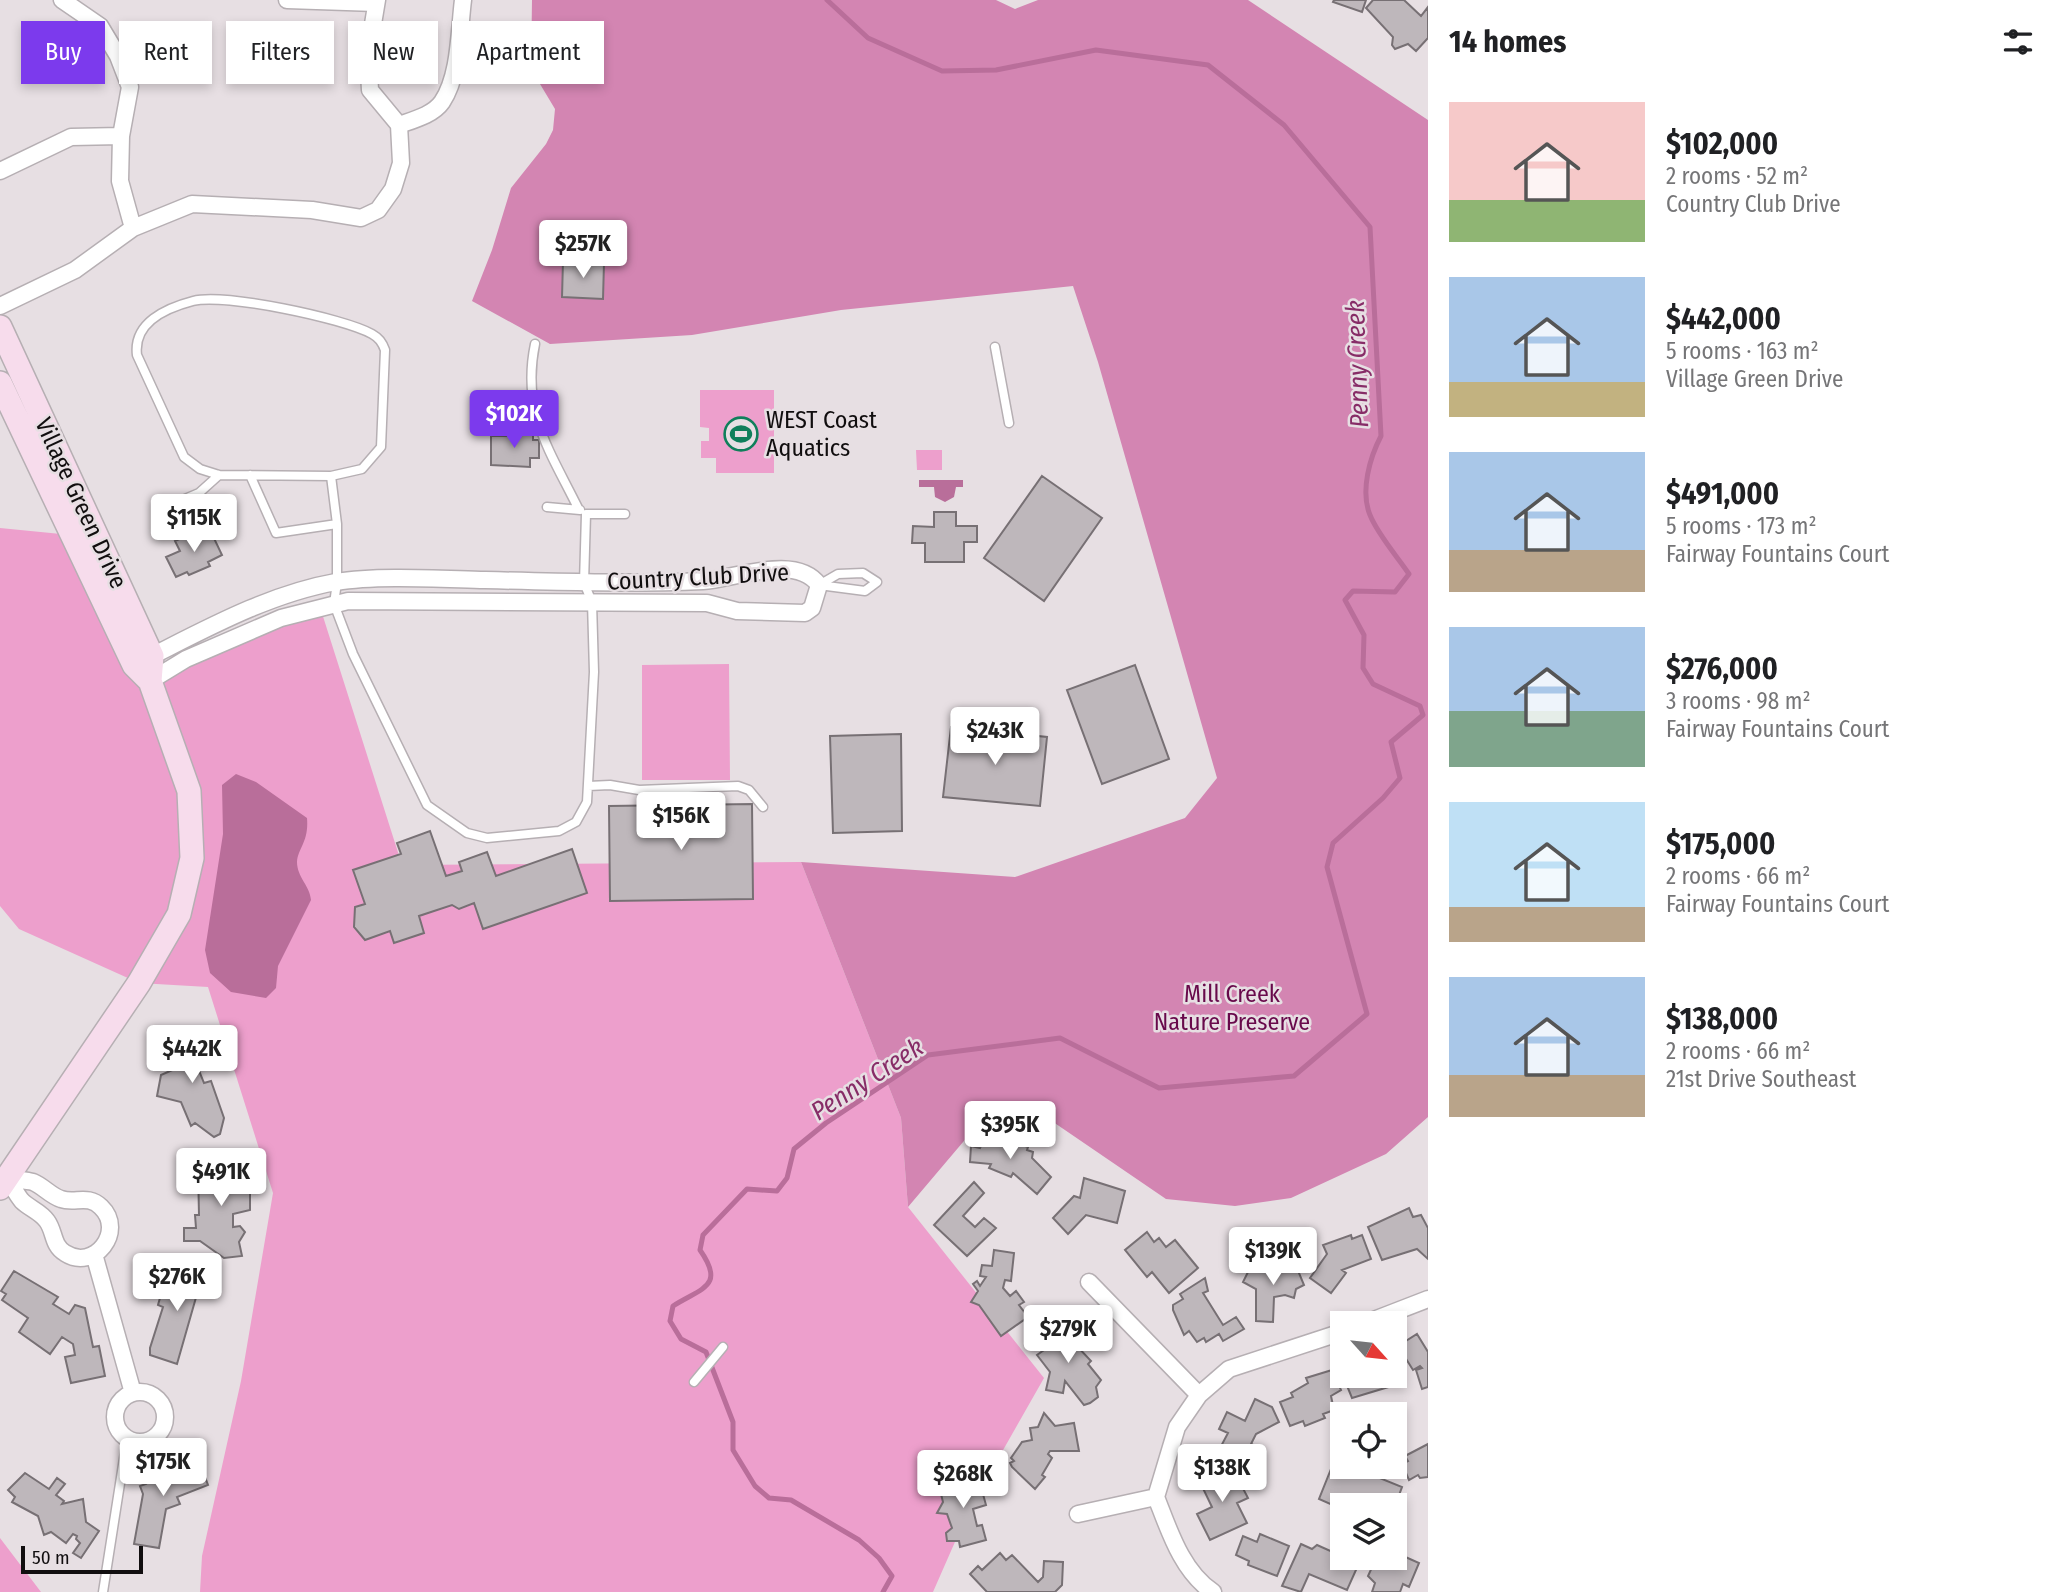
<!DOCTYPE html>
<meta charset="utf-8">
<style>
body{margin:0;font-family:"Fira Sans Condensed",sans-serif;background:#f2f2f2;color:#202124;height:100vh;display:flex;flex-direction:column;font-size:26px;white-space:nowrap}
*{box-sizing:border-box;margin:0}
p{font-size:23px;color:#757577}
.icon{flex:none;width:38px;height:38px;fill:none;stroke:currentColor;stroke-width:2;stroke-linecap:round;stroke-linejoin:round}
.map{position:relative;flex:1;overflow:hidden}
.details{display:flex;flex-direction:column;background:#fff;width:630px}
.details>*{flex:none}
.guide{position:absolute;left:21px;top:21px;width:665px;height:63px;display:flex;gap:14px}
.needle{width:46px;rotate:117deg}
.controls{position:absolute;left:1330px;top:1311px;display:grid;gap:14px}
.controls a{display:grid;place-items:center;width:77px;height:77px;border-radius:0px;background:#fff;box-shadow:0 4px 10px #0003;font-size:35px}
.scale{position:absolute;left:21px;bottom:18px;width:122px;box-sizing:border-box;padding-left:7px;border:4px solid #110e0f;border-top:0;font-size:19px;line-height:24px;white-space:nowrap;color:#110e0f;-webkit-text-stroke:5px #e7dfe3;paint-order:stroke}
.price{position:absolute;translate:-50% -60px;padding:0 16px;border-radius:7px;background:#fff;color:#222;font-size:23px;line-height:46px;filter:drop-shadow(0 2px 4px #0008)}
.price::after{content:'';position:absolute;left:50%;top:42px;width:21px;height:16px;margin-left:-10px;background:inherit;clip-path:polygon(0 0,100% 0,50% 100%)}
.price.on{background:#7c3aed;color:#fff}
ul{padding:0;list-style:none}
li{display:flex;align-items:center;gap:21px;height:175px;padding:0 21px}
li span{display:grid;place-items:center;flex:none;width:196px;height:140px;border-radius:0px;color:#555}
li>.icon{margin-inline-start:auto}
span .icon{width:84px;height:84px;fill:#fffc;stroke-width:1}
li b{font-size:30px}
h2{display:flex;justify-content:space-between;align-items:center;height:84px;padding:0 21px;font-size:30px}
.chip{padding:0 24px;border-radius:0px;background:#fff;box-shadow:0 4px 10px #0003;font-size:24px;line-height:63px}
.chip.on{background:#7c3aed;color:#fff}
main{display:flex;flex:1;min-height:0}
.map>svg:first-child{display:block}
.green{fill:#ed9fcc}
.forest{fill:#d385b2}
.water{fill:#b96e9a}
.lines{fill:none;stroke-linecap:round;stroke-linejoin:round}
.stream{stroke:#b96e9a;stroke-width:5}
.building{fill:#beb7bb;stroke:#777074;stroke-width:2}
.lane-casing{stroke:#b6afb3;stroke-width:11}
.street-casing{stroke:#b6afb3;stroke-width:19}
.secondary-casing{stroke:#b6afb3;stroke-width:26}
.lane{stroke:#fff;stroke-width:8}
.street{stroke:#fff;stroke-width:16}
.secondary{stroke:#f7dcec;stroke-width:23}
.labels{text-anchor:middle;stroke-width:5;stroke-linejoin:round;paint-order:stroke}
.poi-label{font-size:24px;fill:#110e0f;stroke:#e7dfe3;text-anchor:start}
.street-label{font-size:24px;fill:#110e0f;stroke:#e7dfe3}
.park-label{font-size:24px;fill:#68094b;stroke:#e7dfe3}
.water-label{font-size:26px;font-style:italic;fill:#872c67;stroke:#e7dfe3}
</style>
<main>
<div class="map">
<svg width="1428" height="1592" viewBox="0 0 1428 1592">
<rect width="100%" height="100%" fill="#e7dfe3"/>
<path class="green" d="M700 390H774V473H716V458H701V441H709V428L700 427Z
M916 450H942V470H917Z
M0 528 71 535 150 681 320 607 402 865 801 862 901 1118 908 1207 1044 1378 969 1510 933 1592H200L202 1556 241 1381 273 1193 208 987 139 983 19 929 0 906Z
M729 664 730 780H642V665Z
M0 1538 41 1592H0Z"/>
<path class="forest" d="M532 0H996L1015 9 1038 0H1248L1428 120V1117L1386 1154 1291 1198 1235 1206 1166 1199 1040 1113 991 1109 908 1207 901 1118 801 862 1015 877 1185 818 1217 778 1098 362 1073 286 841 310 692 335 550 344 472 301 492 250 511 188 546 144 553 130 555 109 531 69Z"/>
<path class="water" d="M919 480H963V487H956L954 497 945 502 935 497 934 487H919Z
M236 774 256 782 307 818C309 842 298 848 297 862 297 877 310 886 311 900L278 966 276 988 266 998 231 992 210 973 205 950 223 834 222 785Z"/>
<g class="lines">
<path class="stream" d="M827 0 868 38 942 71 996 70 1096 50 1208 65 1284 125 1370 227 1381 436C1370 457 1360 491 1370 515 1378 535 1397 556 1409 574L1395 592 1353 591 1345 600 1364 635 1363 668 1373 684 1420 706 1423 715 1391 742 1400 778 1383 798 1333 843 1327 867 1367 1014 1294 1076 1159 1088 1060 1038 928 1055 826 1123 794 1149 787 1178 777 1191 747 1189 703 1235 700 1250C726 1287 701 1288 673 1306L670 1321 681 1339 706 1352 733 1422V1450L755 1486 769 1498 791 1500 859 1540 879 1558 892 1576 883 1592"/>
</g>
<path class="building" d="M1334 0H1366L1362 12 1333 2Z
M1373 0H1404L1421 16 1428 7V38L1416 51 1408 44 1395 49 1392 45 1393 37 1366 8Z
M563 261 604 263 603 299 562 297Z
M517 432H533V440H539V458H530V467L491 465V436H517Z
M1042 476 1102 518 1044 601 984 558Z
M934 512H956V526H977V542H964V562H925V543H912L913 526 934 527Z
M197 531 201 539 212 534 222 555 208 562 210 566 189 575 187 572 176 577 166 557 180 551 175 541Z
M1135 665 1169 759 1102 784 1067 690Z
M951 727 1047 737 1040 806 943 797Z
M901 734 902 831 833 833 830 736Z
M752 804 753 899 610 901 609 806Z
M430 831 446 876 462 871 459 862 487 852 496 876 572 849 587 893 483 929 474 903 459 909 452 905 419 916 424 933 394 943 390 931 365 940 354 927 355 907 365 904 353 870 401 854 397 843Z
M199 1031 210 1057 196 1063 204 1083 211 1081 224 1118 220 1134 214 1137 195 1123 191 1126 181 1102 157 1096 161 1075 177 1068 167 1044Z
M987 1132 1028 1147 1027 1150 1033 1152 1032 1158 1051 1177 1037 1194 1013 1173 1011 1177 989 1168 991 1164 970 1162 971 1146 980 1148Z
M254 1165 255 1188 230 1189 234 1193H250V1210L233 1214V1227L240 1226 245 1232 239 1242 242 1256 224 1258 200 1241H184V1228H196L195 1215H199L198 1167Z
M1084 1178 1125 1191 1117 1223 1086 1215 1068 1234 1053 1218 1074 1196 1080 1198Z
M974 1182 984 1193 963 1216 975 1227 984 1218 996 1228 967 1256 934 1225Z
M1409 1208 1413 1217 1421 1215 1428 1228V1259L1417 1249 1382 1260 1368 1227Z
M1147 1232 1154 1242 1159 1238 1166 1247 1175 1240 1198 1268 1169 1293 1152 1272 1147 1277 1125 1250Z
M1351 1235 1352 1239 1362 1235 1371 1259 1342 1270 1346 1273 1331 1293 1310 1278 1327 1254 1323 1245Z
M994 1250 1014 1253 1011 1281 1005 1280 1003 1288 1010 1296 1016 1291 1024 1302 1019 1305 1028 1317 1001 1336 979 1305 971 1302 978 1291 973 1284 977 1281 980 1286 986 1277 980 1276 982 1265 992 1266Z
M1294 1261 1304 1285 1296 1289 1294 1298 1285 1295 1274 1297 1273 1322 1256 1321V1289L1243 1282 1252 1264 1266 1272Z
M181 1267 212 1277 208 1289 199 1287 177 1364 150 1355V1348L163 1307 158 1305 162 1291 170 1276 177 1278Z
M14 1271 58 1297 53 1304 69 1314 75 1305 85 1308 93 1347 99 1346 105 1376 71 1383 65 1357 75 1355 73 1344 62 1337 50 1354 19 1332 28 1318 2 1300 6 1294 1 1291Z
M1205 1278 1208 1291 1203 1293 1223 1325 1236 1317 1244 1329 1223 1341 1219 1334 1206 1342 1204 1338 1197 1342 1189 1331 1184 1335 1173 1310V1305L1183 1299 1180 1294Z
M1060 1322 1067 1331 1065 1334 1071 1330 1078 1340 1074 1343 1091 1361 1088 1364 1101 1380 1096 1387 1098 1397 1090 1403 1084 1405 1065 1381 1063 1393 1046 1390 1050 1372 1037 1355 1044 1350 1036 1340Z
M1417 1334 1428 1352V1387L1422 1389 1416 1370 1422 1368 1420 1366 1413 1370 1398 1346Z
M1332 1370 1341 1390 1331 1396 1334 1410 1323 1414 1325 1418 1305 1426 1303 1421 1290 1426 1280 1402 1293 1397 1291 1393 1308 1383 1306 1378Z
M1343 1376H1391L1395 1385 1352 1398Z
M1255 1399 1272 1407 1279 1422 1256 1434 1251 1444 1258 1447 1250 1465 1219 1450 1228 1433 1219 1429 1227 1412 1245 1421Z
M1044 1413 1055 1426 1074 1423 1079 1451H1050L1048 1454 1052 1458 1042 1475 1045 1477 1035 1489 1012 1467 1010 1463 1014 1461 1011 1458 1022 1442 1032 1440 1030 1428 1038 1427Z
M1428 1444V1477L1420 1478 1418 1475 1409 1480 1402 1464 1408 1461 1405 1456Z
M1335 1459 1342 1462V1466H1369L1379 1471 1377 1477 1402 1487 1395 1506 1346 1505 1348 1502 1340 1499 1337 1507 1319 1499Z
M173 1460 176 1466 185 1462 190 1473 202 1469 208 1485 177 1497 180 1504 166 1509 159 1548 134 1544 143 1494 140 1486 146 1484 141 1471 159 1464 162 1473 166 1472 163 1464Z
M1222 1469 1226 1478 1235 1473 1248 1498 1237 1503 1247 1523 1210 1540 1197 1514 1212 1507 1199 1480Z
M25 1473 49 1489 57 1478 65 1484 56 1495 64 1501 62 1504 83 1499 86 1522 99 1531 81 1558 73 1553 80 1543 76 1539 77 1536 73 1534 66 1543 51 1532 44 1535 38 1516 12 1502 15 1497 8 1490Z
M978 1476 986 1505 973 1509 977 1526 982 1525 986 1540 960 1547 959 1541H947L946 1533 952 1528 947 1514 937 1513 943 1502 939 1486Z
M1260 1534 1289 1546 1277 1576 1248 1565 1249 1561 1236 1555 1243 1536 1257 1542Z
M1301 1544 1312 1549 1317 1545 1337 1554 1340 1548 1342 1558 1360 1561 1347 1590 1309 1574 1301 1592 1282 1586Z
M1000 1553 1006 1560 1012 1555 1038 1582 1043 1577 1044 1561 1063 1562 1062 1585 1055 1592H987L970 1574 978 1566 982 1570Z
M1401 1555 1419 1563 1409 1587 1403 1584 1400 1592H1372L1375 1583 1368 1576 1374 1563 1385 1567 1387 1560 1397 1564Z"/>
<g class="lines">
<defs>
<path id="lane" d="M535 344C521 412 550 451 578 508
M995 347 1009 423
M250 475 276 533 337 524
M331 476 219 475 200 469 184 457 137 355C133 323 166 308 193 301 224 293 343 318 372 334 379 338 382 342 385 350L381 447 362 469 331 476 337 524V582L334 604 353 654 427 805 467 833 487 838 559 831 576 822 587 802 594 672 592 602 584 583 586 514H625
M547 507 580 510
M159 510 199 493 219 475
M863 573 877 582 865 591 819 585 838 574Z
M588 786 610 785 639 790 738 786 749 790 763 807
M694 1382 723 1347
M103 1592 127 1439"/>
<path id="street" d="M62 0 100 26 118 56 130 87 121 136 120 181 133 228
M287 0 376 3
M399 125C413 120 433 115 442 102 460 75 459 31 463 0
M0 171 71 137 121 136
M0 306 75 270 133 228 192 204 312 210 361 218 378 210 393 189 401 163 399 125 370 90 368 54 377 0
M144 660C204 630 268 594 336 582 377 575 442 579 485 580 558 582 631 584 703 581 735 579 796 553 819 585L812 608 805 613 737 611 707 603 348 601 281 618 186 659 150 681
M7 1178C15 1180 25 1180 33 1182 43 1186 51 1196 61 1199 75 1204 88 1194 101 1207 126 1231 94 1272 65 1253 52 1245 55 1232 47 1221 41 1212 29 1208 22 1201 16 1194 12 1185 7 1178Z
M94 1254 133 1393
M1089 1282 1199 1395
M1366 1323 1428 1299
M115 1417a25 25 0 1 1 50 0a25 25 0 1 1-50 0Z
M1156 1497 1177 1427 1199 1395 1229 1369 1342 1332
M1156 1497C1169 1530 1182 1572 1213 1592
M1078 1514 1156 1497"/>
<path id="secondary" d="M0 327 152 656 150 681
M0 383 134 665 150 681 189 791 192 858 179 914 139 983 0 1188"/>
</defs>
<use href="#lane" class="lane-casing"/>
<use href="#street" class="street-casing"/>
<use href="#secondary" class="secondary-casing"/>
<use href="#lane" class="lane"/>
<use href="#street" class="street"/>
<use href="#secondary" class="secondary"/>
</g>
<defs>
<symbol id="stadium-ring" viewBox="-11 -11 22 22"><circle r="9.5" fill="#e7dfe3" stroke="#107f5b" stroke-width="1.5"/><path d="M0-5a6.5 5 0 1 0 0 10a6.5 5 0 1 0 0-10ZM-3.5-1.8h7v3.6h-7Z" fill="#107f5b"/></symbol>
</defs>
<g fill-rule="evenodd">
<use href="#stadium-ring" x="722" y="415" width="38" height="38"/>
</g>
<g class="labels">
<g class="poi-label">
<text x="766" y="428">WEST Coast<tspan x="766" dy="28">Aquatics</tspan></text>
</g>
<g class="street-label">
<text transform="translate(81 503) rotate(65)" y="8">Village Green Drive</text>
<text transform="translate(698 577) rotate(-3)" y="8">Country Club Drive</text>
</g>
<g class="park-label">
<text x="1232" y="1002">Mill Creek<tspan x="1232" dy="28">Nature Preserve</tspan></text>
</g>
<g class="water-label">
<text transform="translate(1357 364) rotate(-92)" y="9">Penny Creek</text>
<text transform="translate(867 1079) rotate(-33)" y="9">Penny Creek</text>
</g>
</g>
</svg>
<div class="controls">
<a><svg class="needle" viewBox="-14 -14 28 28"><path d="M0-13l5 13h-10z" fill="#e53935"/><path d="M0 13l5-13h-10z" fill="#757577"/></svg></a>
<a><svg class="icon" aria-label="locate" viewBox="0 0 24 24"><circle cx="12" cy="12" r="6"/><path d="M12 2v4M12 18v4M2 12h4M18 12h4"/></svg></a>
<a><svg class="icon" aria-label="layers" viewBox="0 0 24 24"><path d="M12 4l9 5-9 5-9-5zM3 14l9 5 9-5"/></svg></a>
</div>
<div class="scale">50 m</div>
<b class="price" style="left:583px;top:280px">$257K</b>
<b class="price on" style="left:514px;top:450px">$102K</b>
<b class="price" style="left:194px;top:554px">$115K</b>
<b class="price" style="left:995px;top:767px">$243K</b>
<b class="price" style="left:681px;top:852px">$156K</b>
<b class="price" style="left:192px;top:1085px">$442K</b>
<b class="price" style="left:1010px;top:1161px">$395K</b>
<b class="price" style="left:221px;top:1208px">$491K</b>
<b class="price" style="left:1273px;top:1287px">$139K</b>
<b class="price" style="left:177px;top:1313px">$276K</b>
<b class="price" style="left:1068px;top:1365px">$279K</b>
<b class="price" style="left:163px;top:1498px">$175K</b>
<b class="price" style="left:1222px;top:1504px">$138K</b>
<b class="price" style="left:963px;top:1510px">$268K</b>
<div class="guide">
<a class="chip on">Buy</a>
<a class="chip">Rent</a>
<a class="chip">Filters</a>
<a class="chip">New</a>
<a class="chip">Apartment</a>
</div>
</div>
<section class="details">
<h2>14 homes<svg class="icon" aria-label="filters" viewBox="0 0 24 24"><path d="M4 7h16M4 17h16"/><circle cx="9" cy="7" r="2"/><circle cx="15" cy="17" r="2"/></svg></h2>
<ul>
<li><span style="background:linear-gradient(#f6c9c9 70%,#8fb573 0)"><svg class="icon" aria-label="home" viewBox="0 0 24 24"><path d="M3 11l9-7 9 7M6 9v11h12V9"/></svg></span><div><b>$102,000</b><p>2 rooms · 52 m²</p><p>Country Club Drive</p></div></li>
<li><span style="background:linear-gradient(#a9c7e8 75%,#c2b280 0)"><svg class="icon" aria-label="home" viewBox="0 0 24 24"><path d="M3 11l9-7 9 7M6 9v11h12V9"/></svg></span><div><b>$442,000</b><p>5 rooms · 163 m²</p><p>Village Green Drive</p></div></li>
<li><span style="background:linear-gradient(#a9c7e8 70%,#b9a48a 0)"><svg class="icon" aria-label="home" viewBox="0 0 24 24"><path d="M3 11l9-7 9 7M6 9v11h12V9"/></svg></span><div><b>$491,000</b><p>5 rooms · 173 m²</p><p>Fairway Fountains Court</p></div></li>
<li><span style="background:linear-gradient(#a9c7e8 60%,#7fa58c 0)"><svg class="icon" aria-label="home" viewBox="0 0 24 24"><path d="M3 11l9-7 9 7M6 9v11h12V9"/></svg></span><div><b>$276,000</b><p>3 rooms · 98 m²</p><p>Fairway Fountains Court</p></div></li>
<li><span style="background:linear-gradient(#bfe0f5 75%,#b9a48a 0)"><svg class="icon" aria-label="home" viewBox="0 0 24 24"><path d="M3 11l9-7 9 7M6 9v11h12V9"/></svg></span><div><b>$175,000</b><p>2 rooms · 66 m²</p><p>Fairway Fountains Court</p></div></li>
<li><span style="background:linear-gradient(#a9c7e8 70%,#b9a48a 0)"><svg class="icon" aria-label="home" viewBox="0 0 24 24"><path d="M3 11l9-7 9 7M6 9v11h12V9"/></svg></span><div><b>$138,000</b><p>2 rooms · 66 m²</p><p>21st Drive Southeast</p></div></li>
</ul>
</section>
</main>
